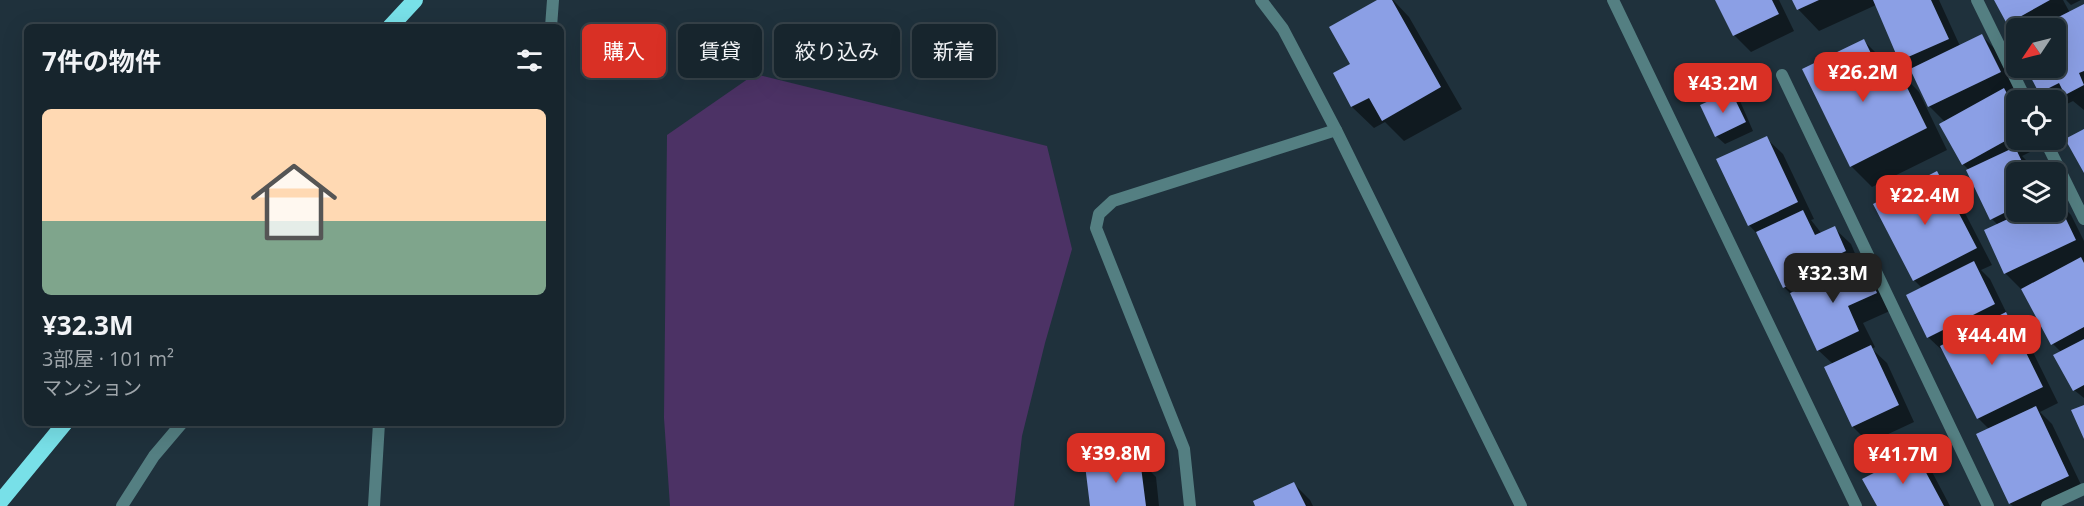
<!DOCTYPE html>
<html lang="ja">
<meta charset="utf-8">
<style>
body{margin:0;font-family:"Open Sans","Noto Sans JP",sans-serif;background:#243139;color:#f1f3f6;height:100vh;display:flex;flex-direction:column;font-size:22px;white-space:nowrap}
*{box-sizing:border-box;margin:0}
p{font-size:20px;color:#9ea5aa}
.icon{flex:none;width:33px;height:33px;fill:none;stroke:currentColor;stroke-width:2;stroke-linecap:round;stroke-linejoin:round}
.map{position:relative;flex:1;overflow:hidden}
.side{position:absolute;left:24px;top:24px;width:540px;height:402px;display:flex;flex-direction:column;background:#17252d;border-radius:9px;box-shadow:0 6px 24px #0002,0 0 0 2px #364249}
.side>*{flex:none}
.guide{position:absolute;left:582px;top:24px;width:570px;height:54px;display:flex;gap:12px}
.needle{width:39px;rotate:235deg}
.controls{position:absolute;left:2006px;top:18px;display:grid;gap:12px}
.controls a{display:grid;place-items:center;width:60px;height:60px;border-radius:9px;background:#17252d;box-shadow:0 6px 24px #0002,0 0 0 2px #364249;font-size:30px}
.price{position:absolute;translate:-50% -51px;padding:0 14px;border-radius:12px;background:#d93025;color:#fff;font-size:20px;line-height:39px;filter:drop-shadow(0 2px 3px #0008)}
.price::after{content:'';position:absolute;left:50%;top:36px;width:18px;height:14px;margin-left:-9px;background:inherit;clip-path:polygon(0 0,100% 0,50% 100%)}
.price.selected{background:#222;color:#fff}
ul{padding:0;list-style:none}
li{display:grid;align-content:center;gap:12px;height:318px;padding:0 18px}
li span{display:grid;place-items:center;height:186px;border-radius:9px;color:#555}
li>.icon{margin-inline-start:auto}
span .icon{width:108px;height:108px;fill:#fffc;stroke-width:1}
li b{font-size:26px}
h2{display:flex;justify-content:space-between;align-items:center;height:72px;padding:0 18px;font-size:26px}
.chip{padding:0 21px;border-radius:9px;background:#17252d;box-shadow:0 6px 24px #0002,0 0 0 2px #364249;font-size:21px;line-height:54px}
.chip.selected{background:#d93025;color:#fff}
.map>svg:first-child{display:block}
.green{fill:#4c3265}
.shadow{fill:#0007}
.building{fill:#8b9fe5}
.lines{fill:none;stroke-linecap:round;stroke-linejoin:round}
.minor{stroke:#547f82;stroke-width:12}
.tertiary{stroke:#547f82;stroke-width:12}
.trunk{stroke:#78e0e8;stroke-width:16}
</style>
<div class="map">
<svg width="2084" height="506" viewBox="0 0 2084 506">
<rect width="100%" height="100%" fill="#1f313c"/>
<path class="green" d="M755 74 1047 146 1072 249 1045 343 1022 436 1014 506H670L664 418 667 135Z"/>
<path class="shadow" d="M1380 0H1393L1409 17 1462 109 1404 141 1385 122 1374 128 1352 107 1335 74 1352 64Z
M1717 0H1779L1794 31 1751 52 1734 35Z
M1794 0H1939L1960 46 1982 36 1998 52 2016 89 2007 93 2016 103V140H2038L2042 146 2022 156 2031 165 2035 172H2016V212H2055V198L2071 215 2084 241V398L2074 390 2061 352 2053 344 2022 290 2006 274 1986 231 1998 225 1992 219 1968 169 1963 164 1945 122 1926 103 1913 72 1901 60 1876 5 1819 31 1798 9Z
M1995 0H2063L2070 13 2084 6V110L2073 101 2057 109 2055 107V100H2049L2041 92 2028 68H2055V28H2016V31L2008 23Z
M2066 0H2081L2071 5Z
M1864 41 1885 62 1891 74 1898 70 1919 92 1947 150 1872 187 1851 166Z
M1731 93 1740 101 1753 131 1725 144 1716 136Z
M1766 138 1783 154 1814 219 1811 220 1822 234 1834 228 1851 244 1859 263 1862 261 1878 278 1892 310 1863 323 1875 347 1872 349 1887 363 1914 422 1869 443 1853 427 1833 364 1818 350 1792 295 1784 287 1760 237 1749 225Z
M1937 173 1953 190 1992 265 1981 270 1990 279 2008 316 2022 330 2058 403 2040 412 2052 424 2084 491 2057 506H2013L2010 504 1978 435 1989 429 1978 418 1946 354 1928 337 1922 288 1914 280Z
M1915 453 1931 470 1950 506H1878Z
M1139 460 1156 477 1159 506H1091Z
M1294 484 1310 500 1313 506H1257Z"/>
<path class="building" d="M1377 0H1392L1441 87 1382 121 1369 98 1351 107 1333 73 1350 64 1329 27Z
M1715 0H1772L1779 14 1733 36Z
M1792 0H1819L1797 10Z
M1873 0H1931L1949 39 1899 61Z
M1994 0H2050L2007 24Z
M2084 4V71L2079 73 2084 85 2065 95 2059 83 2039 93 2026 68H2055V28H2037Z
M1982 34 2001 72 1928 107 1910 69Z
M1864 39 1882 76 1898 69 1927 128 1850 167 1802 69Z
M2004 88 2016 110V135L1962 165 1939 124Z
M1731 91 1746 122 1715 137 1700 105Z
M2084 129V173L2065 139Z
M1767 136 1798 202 1748 226 1716 159Z
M2015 147 2027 172H2016V207L1990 220 1966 170Z
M1937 171 1977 248 1913 281 1873 204Z
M2055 196 2076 240 2004 274 1984 230 2023 212H2055Z
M1803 210 1815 235 1835 226 1846 251 1827 260 1830 266 1783 288 1756 232Z
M2081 257 2084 263V327L2051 345 2021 289Z
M1862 260 1877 293 1848 306 1859 331 1817 351 1790 293Z
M1974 261 1995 304 1927 338 1906 295Z
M2006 312 2043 387 1977 419 1940 346Z
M2084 339V385L2073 391 2053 355Z
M1871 345 1899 405 1852 427 1824 367Z
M2084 405V439L2071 410Z
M2036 406 2069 476 2009 504 1976 434Z
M1915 452 1944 506H1877L1862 479Z
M1140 459 1146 506H1090L1085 465Z
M1294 482 1306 506H1255L1253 501Z"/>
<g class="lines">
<path class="minor" d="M1613 0 1856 506
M1977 0 2026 100
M551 27 553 0
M1782 75 1988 506
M2045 140 2084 219
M122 506 154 456 182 423
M374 506 379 423
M1190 506 1184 449 1096 228 1099 214 1113 201 1336 130
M2047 506 2084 489"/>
<path class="tertiary" d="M1261 0 1283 29 1336 130 1521 506"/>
<path class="trunk" d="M390 27 415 0
M0 502 65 423"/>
</g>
</svg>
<div class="controls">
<a><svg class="needle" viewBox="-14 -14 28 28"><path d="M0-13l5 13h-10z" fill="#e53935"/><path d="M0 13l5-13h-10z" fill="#9ea5aa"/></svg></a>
<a><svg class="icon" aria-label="locate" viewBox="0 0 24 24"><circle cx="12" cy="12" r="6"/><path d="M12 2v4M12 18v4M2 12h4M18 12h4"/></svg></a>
<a><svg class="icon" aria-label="layers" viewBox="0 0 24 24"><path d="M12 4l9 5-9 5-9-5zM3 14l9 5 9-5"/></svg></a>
</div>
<b class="price" style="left:1863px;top:103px">¥26.2M</b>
<b class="price" style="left:1723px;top:114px">¥43.2M</b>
<b class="price" style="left:1925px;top:226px">¥22.4M</b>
<b class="price selected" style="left:1833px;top:304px">¥32.3M</b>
<b class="price" style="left:1992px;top:366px">¥44.4M</b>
<b class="price" style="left:1116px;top:484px">¥39.8M</b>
<b class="price" style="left:1903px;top:485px">¥41.7M</b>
<div class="guide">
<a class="chip selected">購入</a>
<a class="chip">賃貸</a>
<a class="chip">絞り込み</a>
<a class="chip">新着</a>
</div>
<section class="side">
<h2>7件の物件<svg class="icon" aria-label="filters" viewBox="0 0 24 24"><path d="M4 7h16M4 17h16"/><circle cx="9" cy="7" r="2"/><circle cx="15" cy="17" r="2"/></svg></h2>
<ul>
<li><span style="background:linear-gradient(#ffd9b3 60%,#7fa58c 0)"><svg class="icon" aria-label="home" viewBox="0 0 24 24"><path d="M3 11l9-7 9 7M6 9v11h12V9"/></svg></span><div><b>¥32.3M</b><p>3部屋 · 101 m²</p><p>マンション</p></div></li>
</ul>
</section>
</div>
